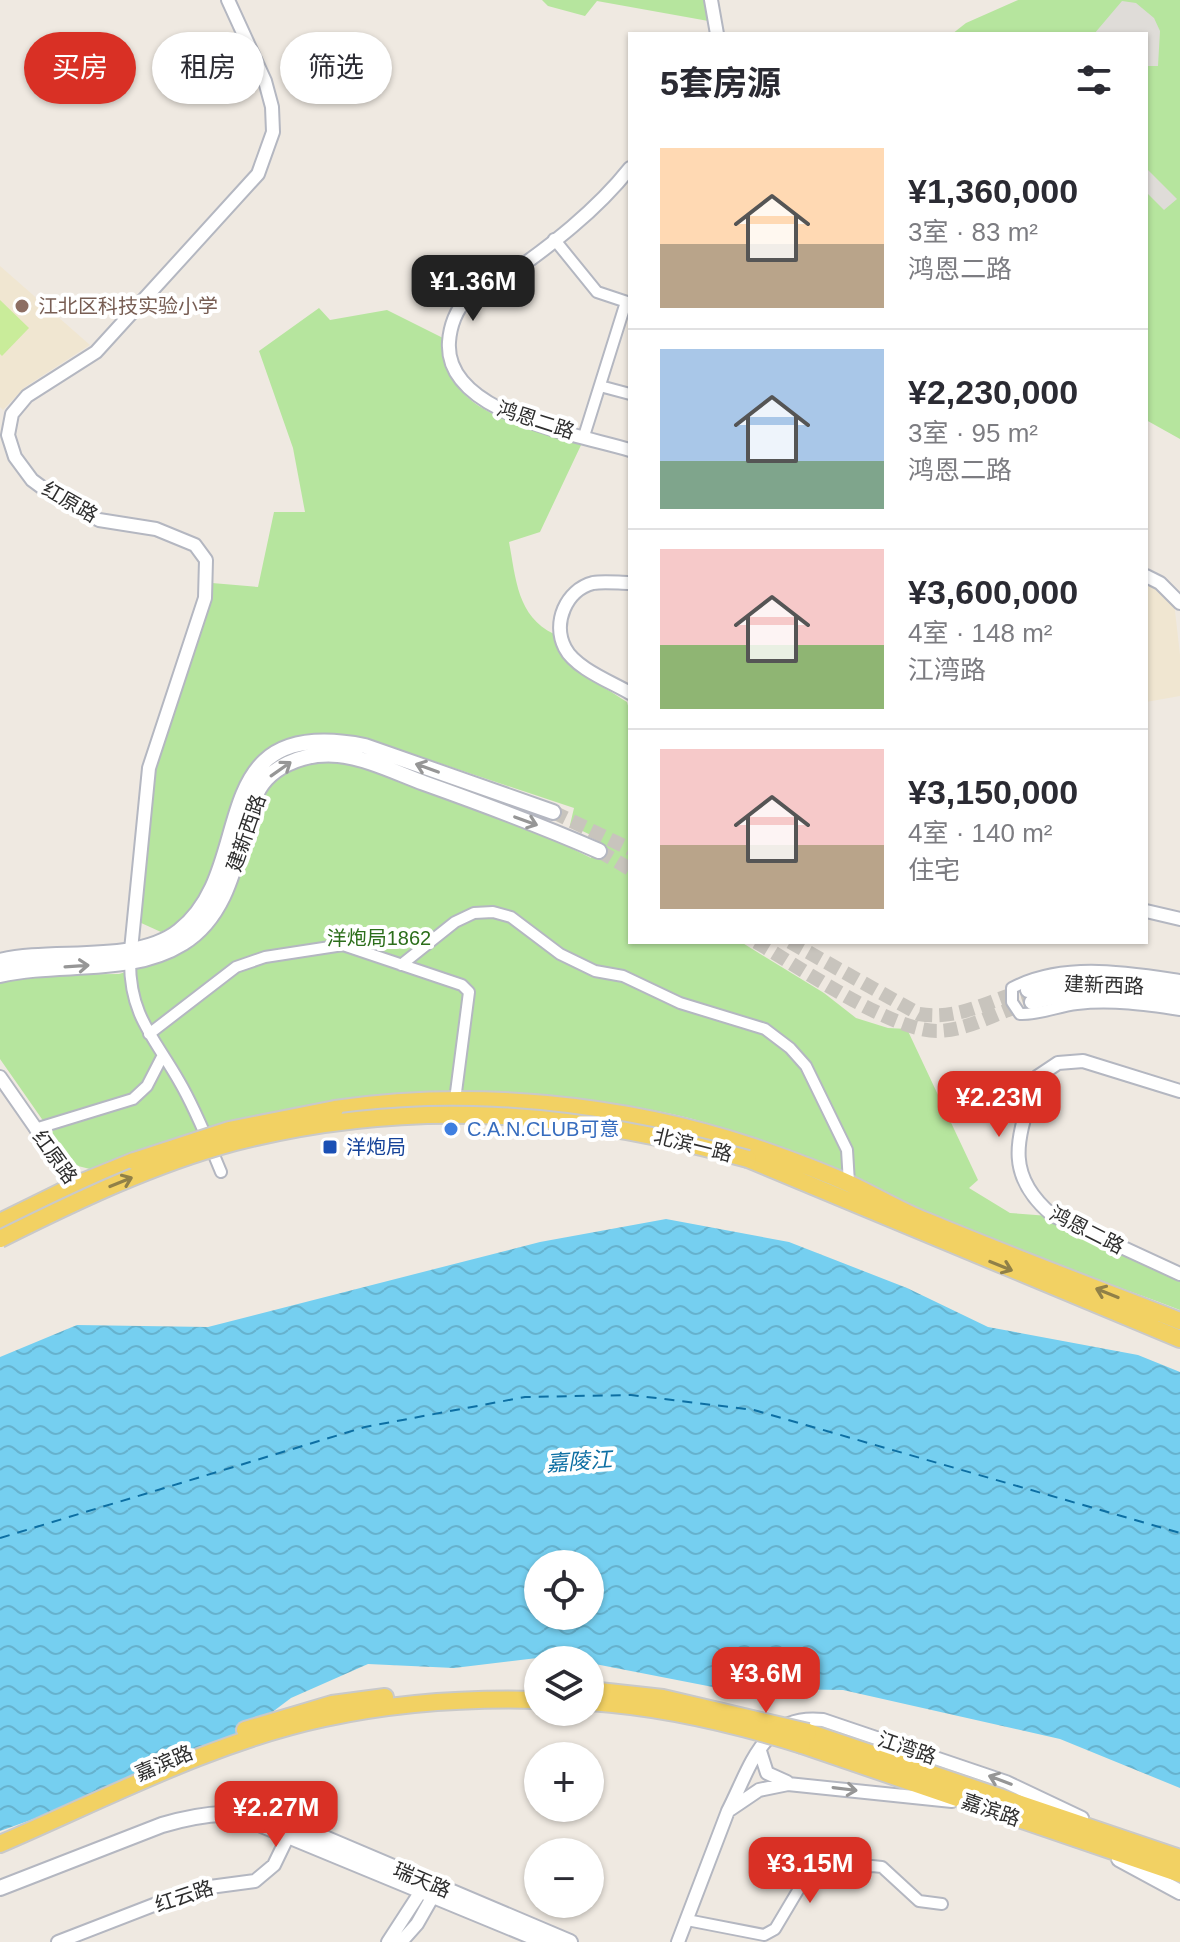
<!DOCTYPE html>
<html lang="zh">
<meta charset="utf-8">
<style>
body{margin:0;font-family:Helvetica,"Noto Sans SC",sans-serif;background:#f2f2f3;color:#2b2b33;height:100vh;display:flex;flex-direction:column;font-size:30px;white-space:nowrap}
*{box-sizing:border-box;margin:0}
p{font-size:26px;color:#7c7c81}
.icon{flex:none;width:44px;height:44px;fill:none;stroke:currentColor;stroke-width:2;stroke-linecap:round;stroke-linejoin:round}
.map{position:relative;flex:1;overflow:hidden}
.sheet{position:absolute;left:628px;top:32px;width:520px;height:912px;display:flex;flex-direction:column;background:#fff;border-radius:0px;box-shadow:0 2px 6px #0004}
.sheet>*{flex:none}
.guide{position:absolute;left:24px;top:32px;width:484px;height:72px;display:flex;gap:16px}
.fabs{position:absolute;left:524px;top:1550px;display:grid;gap:16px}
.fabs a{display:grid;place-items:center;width:80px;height:80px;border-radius:50%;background:#fff;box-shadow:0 2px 6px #0004;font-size:40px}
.price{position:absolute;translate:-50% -68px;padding:0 18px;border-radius:16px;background:#d93025;color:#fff;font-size:26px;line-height:52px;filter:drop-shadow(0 2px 4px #0008)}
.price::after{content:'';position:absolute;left:50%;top:48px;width:24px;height:18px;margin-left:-12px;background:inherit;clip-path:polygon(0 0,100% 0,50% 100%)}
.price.active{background:#222;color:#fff}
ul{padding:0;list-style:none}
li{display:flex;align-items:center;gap:24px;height:200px;padding:0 32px}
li+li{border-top:2px solid #e1e1e2}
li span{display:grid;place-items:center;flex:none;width:224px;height:160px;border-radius:0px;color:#555}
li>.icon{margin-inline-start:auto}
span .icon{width:96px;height:96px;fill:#fffc;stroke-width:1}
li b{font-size:34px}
h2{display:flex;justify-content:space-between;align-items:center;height:96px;padding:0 32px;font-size:34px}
.pill{padding:0 28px;border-radius:36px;background:#fff;box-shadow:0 2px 6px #0004;font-size:28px;line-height:72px}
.pill.active{background:#d93025;color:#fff}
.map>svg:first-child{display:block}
.education{fill:#f0e6d1}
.park{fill:#b6e59e}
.pitch{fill:#c9ec9a}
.plaza{fill:#dfdcd8}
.water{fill:url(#water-waves);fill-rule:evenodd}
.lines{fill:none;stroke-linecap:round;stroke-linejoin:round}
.ferry{stroke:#0d6fa3;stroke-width:2;stroke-dasharray:10 8;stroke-linecap:butt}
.secondary-tunnel{stroke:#c8c4bd;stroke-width:14;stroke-dasharray:14 7;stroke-linecap:butt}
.minor-casing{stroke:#b4b7c1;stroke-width:14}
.tertiary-casing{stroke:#b4b7c1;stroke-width:16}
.secondary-casing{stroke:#b4b7c1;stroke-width:18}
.primary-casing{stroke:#c9c9c9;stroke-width:20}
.minor{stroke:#fff;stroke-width:10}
.tertiary{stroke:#fff;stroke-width:12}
.secondary{stroke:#fff;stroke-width:14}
.primary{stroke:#f2d163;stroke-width:16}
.primary-bridge-casing{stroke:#c9c9c9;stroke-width:20;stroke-linecap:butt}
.primary-bridge{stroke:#f2d163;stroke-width:16}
.oneway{stroke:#969696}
.oneway2{stroke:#908048}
.education-dot{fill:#8d6e63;stroke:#fff;stroke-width:3}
.shop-dot{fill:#3f7fe0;stroke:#fff;stroke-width:3}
.transit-dot{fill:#1a4fb4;stroke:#fff;stroke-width:3}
.labels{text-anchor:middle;stroke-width:8;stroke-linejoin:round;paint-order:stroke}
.education-label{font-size:20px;fill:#785e54;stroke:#fff;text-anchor:start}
.street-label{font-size:20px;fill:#2e2e2e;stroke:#fff}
.park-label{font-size:20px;fill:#2c6e1b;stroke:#fff}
.shop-label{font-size:20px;fill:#366cbe;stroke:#fff;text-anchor:start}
.transit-label{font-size:20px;fill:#164399;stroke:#fff;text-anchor:start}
.water-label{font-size:22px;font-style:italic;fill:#0d6fa3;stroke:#fff}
</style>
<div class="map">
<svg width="1180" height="1942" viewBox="0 0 1180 1942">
<defs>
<pattern id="water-waves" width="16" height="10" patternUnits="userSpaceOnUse" patternTransform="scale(2)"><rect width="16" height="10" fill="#75cff0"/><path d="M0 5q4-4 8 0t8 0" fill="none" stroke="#66b2ce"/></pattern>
</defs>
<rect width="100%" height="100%" fill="#efe9e1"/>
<path class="education" d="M0 266 90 345 25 387 3 410 0 407Z
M1146 581 1157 586 1174 602 1180 655V696L1146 702Z"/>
<path class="park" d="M542 0H710L714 22 597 1 585 16 548 6Z
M1018 0H1180V439L1146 420V34H952L966 23Z
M319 308 330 320 387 310 443 338C443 416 523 424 582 443L540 532 509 542C516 579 517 616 554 634 563 667 600 684 627 702L630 713V942H741L824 993 856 1018 888 1028 907 1029 978 1180 969 1188 1010 1213 1049 1216 1180 1278V1310C1096 1278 1009 1249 926 1213 841 1177 758 1132 667 1113 457 1069 292 1092 94 1170L74 1165 0 1059V982L25 975 119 974 162 961 190 947 211 926 258 797 275 776 294 763 340 759 545 835 591 858 599 839 570 825 574 808 367 739C187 699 260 893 161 932L139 922 155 769 210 600 212 583 258 587 274 512H305L293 448 259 351Z"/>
<path class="pitch" d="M0 300 29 328 2 356 0 354Z"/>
<path class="plaza" d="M1122 1 1136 3 1154 18 1160 31 1158 66H1146V34H1094Z
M1146 168 1177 199 1164 210 1146 192Z"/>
<path class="water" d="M666 1219 789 1242 907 1288 988 1327 1138 1355 1180 1372V1788L1060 1739 843 1690 718 1688 554 1656 454 1668 368 1664 291 1698 216 1754 0 1831V1357L77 1325 208 1327 540 1242ZM538 1564H590V1616H538Z"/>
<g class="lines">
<path class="ferry" d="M0 1538 365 1427 525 1397 631 1395 754 1410 1180 1533"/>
<path class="secondary-tunnel" d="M553 812 630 849
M599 851 630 869
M756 942C798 966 892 1032 938 1031 971 1030 1000 1010 1032 1002
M790 942 919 1014C960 1021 990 999 1028 990"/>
<defs>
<path id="minor" d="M554 239 597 292 630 303
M600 386 630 394
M584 436 626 302
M130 962C130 1016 154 1037 179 1081 196 1110 208 1141 221 1172
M401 965 455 922 474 913 493 912 511 917 560 954 595 971 623 976 680 1003 765 1029 790 1048 806 1066 847 1150 849 1183
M1180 980C1126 972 1063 961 1012 988V1002L1020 1014C1039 1015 1058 1006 1077 1004 1112 1000 1146 1005 1180 1010
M149 1034 236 967 265 957 343 945 462 985 469 992 455 1100
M35 1129 133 1099 147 1086 163 1055
M687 1920 764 1935 775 1929 803 1882 872 1866 882 1867 919 1901 942 1904"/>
<path id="tertiary" d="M711 0 717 34
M630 168C596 211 550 246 506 277 494 285 479 290 468 299 456 308 450 327 449 342 444 414 577 434 630 450
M1146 576 1160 583 1180 603
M630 583C619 583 604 581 593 583 566 590 552 623 565 648 575 668 611 682 630 693
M1146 911 1180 919
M131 950 149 768 205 598 206 560 195 545 156 529 99 520 55 497 32 480 15 457 8 435 12 414 27 396 96 352 258 174 273 132 272 107 265 81 228 0
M0 1077 78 1189
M1180 1091 1083 1061 1058 1063 1037 1077C1020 1133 1000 1171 1052 1215L1180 1274
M760 1751 767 1773 787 1782
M952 1801 788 1784 759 1790 728 1811C751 1766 763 1713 823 1720L1006 1782 1082 1818
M58 1942 195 1889 255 1881 274 1865 289 1834
M388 1942 425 1885
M401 1942 417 1924 437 1889
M678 1942 728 1811"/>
<path id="secondary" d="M0 961C53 948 136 965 179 931 261 867 198 713 365 746L553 812
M0 975C59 961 130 976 183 943 232 913 237 849 254 800 265 766 305 752 338 755 367 758 397 773 424 783 483 804 542 826 599 851
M1028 990C1080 977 1128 982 1180 991
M1032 1002C1082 989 1129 993 1180 1001
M259 1824 545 1942
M1119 1859 1180 1892
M0 1888 162 1825C206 1812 243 1809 287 1822L570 1942"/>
<path id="primary" d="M335 1109C473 1089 621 1103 754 1147 786 1158 819 1170 850 1184 876 1196 900 1211 926 1221 1010 1256 1095 1288 1180 1321
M748 1159 1180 1339
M0 1222 75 1185 134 1161
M245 1730 332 1704 385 1697
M808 1732 1180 1858
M802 1745 1180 1874
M0 1844C105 1799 212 1742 325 1718 395 1703 466 1698 538 1700"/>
</defs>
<use href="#minor" class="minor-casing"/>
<use href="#tertiary" class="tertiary-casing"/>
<use href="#secondary" class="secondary-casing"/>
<use href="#primary" class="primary-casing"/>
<use href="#minor" class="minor"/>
<use href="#tertiary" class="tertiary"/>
<use href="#secondary" class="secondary"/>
<use href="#primary" class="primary"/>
<defs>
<path id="primary-bridge" d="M134 1161 229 1130 335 1109
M0 1239C76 1201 153 1164 235 1142 412 1097 575 1111 748 1159
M590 1690 663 1698 808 1732
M590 1702C663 1707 732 1723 802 1745"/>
</defs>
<use href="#primary-bridge" class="primary-bridge-casing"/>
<use href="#primary-bridge" class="primary-bridge"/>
</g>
<defs><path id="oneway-shaft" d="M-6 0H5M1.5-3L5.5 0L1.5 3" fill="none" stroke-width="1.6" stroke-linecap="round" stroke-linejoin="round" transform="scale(2)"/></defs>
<g class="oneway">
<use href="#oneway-shaft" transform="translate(427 768) rotate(-160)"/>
<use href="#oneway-shaft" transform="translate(281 769) rotate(-35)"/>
<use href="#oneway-shaft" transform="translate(526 821) rotate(20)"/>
<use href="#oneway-shaft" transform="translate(77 966) rotate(-4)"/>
<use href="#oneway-shaft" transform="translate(1000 1780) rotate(-159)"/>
<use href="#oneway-shaft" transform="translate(845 1789) rotate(7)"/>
</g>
<g class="oneway2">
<use href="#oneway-shaft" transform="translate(121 1182) rotate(-22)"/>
<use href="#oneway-shaft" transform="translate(1001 1266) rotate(22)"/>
<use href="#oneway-shaft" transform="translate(1107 1293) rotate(-158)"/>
</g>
<circle class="education-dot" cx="22" cy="306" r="8"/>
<circle class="shop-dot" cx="451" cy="1129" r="8"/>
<rect class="transit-dot" x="322" y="1139" width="16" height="16" rx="4"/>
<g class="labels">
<g class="education-label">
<text x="38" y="313">江北区科技实验小学</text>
</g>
<g class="street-label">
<text transform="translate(536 420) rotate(18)" y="7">鸿恩二路</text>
<text transform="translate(70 502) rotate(30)" y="7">红原路</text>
<text transform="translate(246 833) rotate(-71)" y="7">建新西路</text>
<text transform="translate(1104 985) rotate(2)" y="7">建新西路</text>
<text transform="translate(693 1145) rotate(14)" y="7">北滨一路</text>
<text transform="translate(55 1157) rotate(54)" y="7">红原路</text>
<text transform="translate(1087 1230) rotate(27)" y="7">鸿恩二路</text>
<text transform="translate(907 1748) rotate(19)" y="7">江湾路</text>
<text transform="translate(164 1763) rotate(-23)" y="7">嘉滨路</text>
<text transform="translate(991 1810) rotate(19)" y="7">嘉滨路</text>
<text transform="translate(422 1880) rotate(23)" y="7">瑞天路</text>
<text transform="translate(184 1896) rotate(-18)" y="7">红云路</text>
</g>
<g class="park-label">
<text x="379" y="945">洋炮局1862</text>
</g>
<g class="shop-label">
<text x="467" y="1136">C.A.N.CLUB可意</text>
</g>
<g class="transit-label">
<text x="346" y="1154">洋炮局</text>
</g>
<g class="water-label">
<text transform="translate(579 1461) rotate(-4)" y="8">嘉陵江</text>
</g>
</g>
</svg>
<div class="fabs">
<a><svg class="icon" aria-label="locate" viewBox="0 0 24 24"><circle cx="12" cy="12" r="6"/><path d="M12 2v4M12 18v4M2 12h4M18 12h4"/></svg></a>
<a><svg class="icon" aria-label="layers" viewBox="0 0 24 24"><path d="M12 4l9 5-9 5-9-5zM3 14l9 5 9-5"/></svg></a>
<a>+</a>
<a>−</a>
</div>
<b class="price active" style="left:473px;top:323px">¥1.36M</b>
<b class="price" style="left:999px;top:1139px">¥2.23M</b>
<b class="price" style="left:766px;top:1715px">¥3.6M</b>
<b class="price" style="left:276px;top:1849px">¥2.27M</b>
<b class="price" style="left:810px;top:1905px">¥3.15M</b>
<div class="guide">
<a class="pill active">买房</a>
<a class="pill">租房</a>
<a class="pill">筛选</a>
</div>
<section class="sheet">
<h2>5套房源<svg class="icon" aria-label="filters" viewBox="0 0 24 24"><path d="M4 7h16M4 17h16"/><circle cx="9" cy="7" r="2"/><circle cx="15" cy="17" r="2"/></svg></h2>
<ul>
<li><span style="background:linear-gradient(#ffd9b3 60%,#b9a48a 0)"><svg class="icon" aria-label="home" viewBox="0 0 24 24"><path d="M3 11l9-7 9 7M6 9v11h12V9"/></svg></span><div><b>¥1,360,000</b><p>3室 · 83 m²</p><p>鸿恩二路</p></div></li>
<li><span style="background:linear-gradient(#a9c7e8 70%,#7fa58c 0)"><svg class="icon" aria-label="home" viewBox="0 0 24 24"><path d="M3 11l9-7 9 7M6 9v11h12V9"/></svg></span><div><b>¥2,230,000</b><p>3室 · 95 m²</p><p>鸿恩二路</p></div></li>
<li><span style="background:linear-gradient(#f6c9c9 60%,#8fb573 0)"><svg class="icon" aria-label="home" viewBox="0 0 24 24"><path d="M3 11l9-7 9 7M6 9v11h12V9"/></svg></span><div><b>¥3,600,000</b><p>4室 · 148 m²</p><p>江湾路</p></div></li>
<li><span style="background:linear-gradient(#f6c9c9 60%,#b9a48a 0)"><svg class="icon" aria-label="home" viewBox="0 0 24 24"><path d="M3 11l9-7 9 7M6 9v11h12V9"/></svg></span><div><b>¥3,150,000</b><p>4室 · 140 m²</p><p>住宅</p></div></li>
</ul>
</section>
</div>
